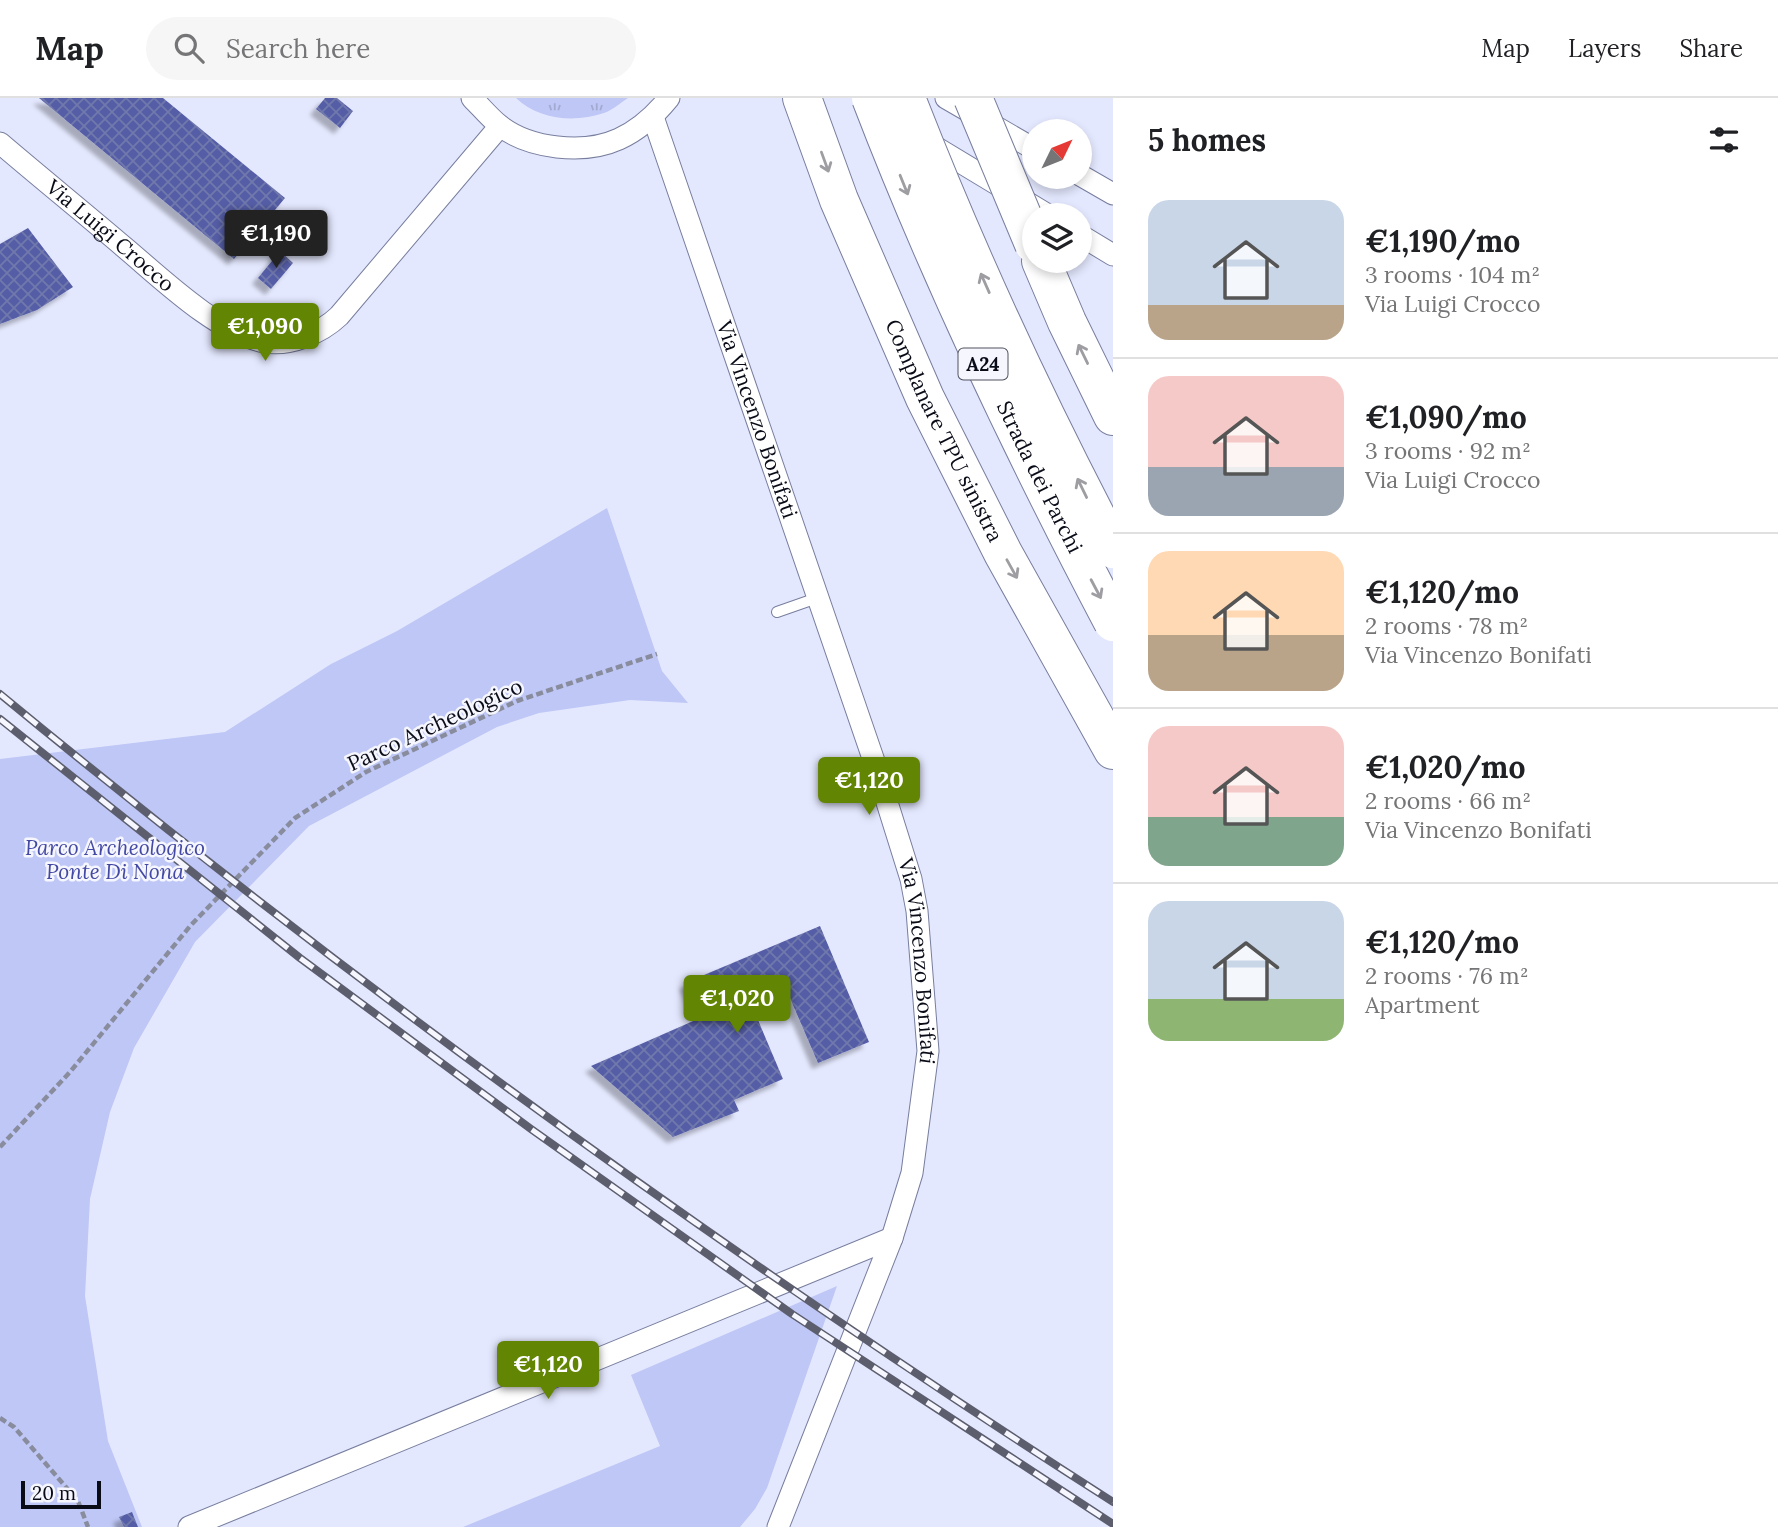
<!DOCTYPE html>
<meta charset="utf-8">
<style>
body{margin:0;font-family:Lora,serif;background:#f6f6f6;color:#202124;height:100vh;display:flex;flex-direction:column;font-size:26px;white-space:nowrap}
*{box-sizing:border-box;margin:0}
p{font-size:23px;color:#757577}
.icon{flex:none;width:38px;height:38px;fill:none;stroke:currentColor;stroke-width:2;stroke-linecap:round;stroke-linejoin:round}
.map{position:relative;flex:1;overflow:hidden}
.details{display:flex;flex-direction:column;background:#fff;width:665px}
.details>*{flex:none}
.needle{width:46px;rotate:47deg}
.controls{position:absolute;left:1022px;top:21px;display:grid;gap:14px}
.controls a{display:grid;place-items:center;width:70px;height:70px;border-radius:50%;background:#fff;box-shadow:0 4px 10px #0003;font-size:35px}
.scale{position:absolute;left:21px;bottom:18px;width:80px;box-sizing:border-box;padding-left:7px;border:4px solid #090b17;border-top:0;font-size:19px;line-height:24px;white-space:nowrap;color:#090b17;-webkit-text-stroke:5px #f5f6fe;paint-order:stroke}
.price{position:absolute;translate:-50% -60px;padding:0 16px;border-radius:7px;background:#628503;color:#fff;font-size:23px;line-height:46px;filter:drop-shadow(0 2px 4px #0008)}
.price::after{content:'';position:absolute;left:50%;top:42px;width:21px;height:16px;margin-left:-10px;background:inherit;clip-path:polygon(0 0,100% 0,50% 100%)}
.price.active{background:#222;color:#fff}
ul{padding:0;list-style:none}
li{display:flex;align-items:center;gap:21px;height:175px;padding:0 35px}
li+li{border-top:2px solid #e0e0e0}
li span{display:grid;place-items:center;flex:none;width:196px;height:140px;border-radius:21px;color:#555}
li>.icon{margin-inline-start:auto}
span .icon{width:84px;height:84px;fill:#fffc;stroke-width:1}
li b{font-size:30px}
h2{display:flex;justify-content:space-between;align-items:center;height:84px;padding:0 35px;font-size:30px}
header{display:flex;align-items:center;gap:42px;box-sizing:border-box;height:98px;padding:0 35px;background:#fff;border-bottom:2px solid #e0e0e0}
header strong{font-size:33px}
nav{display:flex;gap:38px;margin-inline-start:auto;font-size:24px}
.search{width:490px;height:63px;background:#f6f6f6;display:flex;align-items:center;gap:18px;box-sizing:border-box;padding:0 24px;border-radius:38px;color:#757577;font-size:26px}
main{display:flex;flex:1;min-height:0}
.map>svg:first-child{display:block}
.grass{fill:url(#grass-tufts)}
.park{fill:#bec7f5}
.building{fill:url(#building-cross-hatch);filter:url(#shadow)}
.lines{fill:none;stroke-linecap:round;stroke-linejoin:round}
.lane-casing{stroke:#777e9e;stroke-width:12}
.street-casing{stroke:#777e9e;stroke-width:23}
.highway-casing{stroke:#777e9e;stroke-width:40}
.path{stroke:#888c9d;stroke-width:4.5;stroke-dasharray:7 3.5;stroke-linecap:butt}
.lane{stroke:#fff;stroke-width:10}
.street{stroke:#fff;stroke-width:21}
.highway{stroke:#fff;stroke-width:38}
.rail-casing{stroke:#5c5e6e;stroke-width:8}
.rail{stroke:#f5f6fe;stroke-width:5;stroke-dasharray:16;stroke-linecap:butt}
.highway-bridge-casing{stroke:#777e9e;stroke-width:40;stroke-linecap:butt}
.highway-bridge{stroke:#fff;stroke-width:38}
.oneway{stroke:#9d9da2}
.labels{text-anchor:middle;stroke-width:5;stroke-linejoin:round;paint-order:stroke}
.shield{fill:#f5f6fe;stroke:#50525c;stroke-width:2}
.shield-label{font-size:19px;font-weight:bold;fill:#090b17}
.street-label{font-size:21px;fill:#090b17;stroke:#f5f6fe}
.park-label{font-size:21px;font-style:italic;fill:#4248a3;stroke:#f5f6fe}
</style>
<header>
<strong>Map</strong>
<div class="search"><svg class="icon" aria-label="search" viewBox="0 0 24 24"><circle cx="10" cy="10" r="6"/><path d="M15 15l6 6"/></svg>Search here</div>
<nav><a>Map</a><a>Layers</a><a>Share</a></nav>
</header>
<main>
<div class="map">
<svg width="1113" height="1429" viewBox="0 0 1113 1429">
<defs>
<pattern id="grass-tufts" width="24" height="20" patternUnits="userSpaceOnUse" patternTransform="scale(1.75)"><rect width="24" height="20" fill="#bec7f5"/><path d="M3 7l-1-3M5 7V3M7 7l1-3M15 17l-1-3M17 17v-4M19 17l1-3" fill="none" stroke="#a2aad1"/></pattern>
<pattern id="building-cross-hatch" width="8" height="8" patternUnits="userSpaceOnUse" patternTransform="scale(1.75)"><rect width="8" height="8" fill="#545da6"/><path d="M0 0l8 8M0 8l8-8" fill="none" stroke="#7178ac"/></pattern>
<filter id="shadow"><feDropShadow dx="-6" dy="6" stdDeviation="2" flood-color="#0004"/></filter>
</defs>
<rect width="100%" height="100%" fill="#e4e8fe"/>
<path class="grass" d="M516 0H628C620 5 613 12 604 15 575 25 539 22 516 0Z"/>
<path class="park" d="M607 410 662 573 688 605 630 602 539 615 497 629 309 728 195 844 134 950 110 1014 90 1101 85 1198 108 1343 142 1429H0V661L225 634 331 566 397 533Z
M837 1188 767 1390 755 1411 740 1429H463L660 1348 631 1277Z"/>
<path class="building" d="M39 0H163L285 100 234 161Z
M325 0H337L353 13 340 30 316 11Z
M28 130 73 189 37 212 0 226V146Z
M280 153 293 165 271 191 258 180Z
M820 828 869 944 818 965 790 900 755 915 783 981 734 1002 739 1013 673 1039 591 968 700 920 685 885Z
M132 1414 138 1429H124L119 1419Z"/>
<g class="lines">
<defs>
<path id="lane" d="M777 514 817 500"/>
<g id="street">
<path d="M472 0C481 9 489 19 499 27 529 51 584 57 619 41 639 32 656 16 669 0"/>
<path d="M946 0 1034 51"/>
<path id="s1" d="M653 19 875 666 911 781 917 813 928 953 912 1075 892 1140 778 1429"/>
<path d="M927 44 1048 117"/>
<path id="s2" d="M0 45C41 80 83 114 124 149 161 180 217 235 265 244 291 248 321 235 339 218L500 28"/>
<path d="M1080 77 1113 96"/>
<path d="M1080 137 1113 157"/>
<path d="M189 1429 892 1140"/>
</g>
<g id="highway">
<path id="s3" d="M802 0 839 102 925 300 1003 455 1113 652"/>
<path d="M1041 163 1067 224 1113 318"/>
</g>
</defs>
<use href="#lane" class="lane-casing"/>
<use href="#street" class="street-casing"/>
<use href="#highway" class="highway-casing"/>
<path class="path" d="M0 1049 70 974 191 827 295 720 366 674 517 603 657 556
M0 1320 14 1329 78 1403 88 1429"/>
<use href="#lane" class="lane"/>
<use href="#street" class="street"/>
<use href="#highway" class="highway"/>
<defs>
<path id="rail" d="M0 596C354 888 727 1157 1113 1404
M0 621 300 860 531 1031 792 1216 1113 1426"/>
</defs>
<use href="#rail" class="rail-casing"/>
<use href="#rail" class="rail"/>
<defs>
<g id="highway-bridge">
<path id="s4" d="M871 0C940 180 1023 353 1113 524"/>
<path d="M906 0C966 154 1036 305 1113 451"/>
<path d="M973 0 1034 146"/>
</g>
</defs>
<use href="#highway-bridge" class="highway-bridge-casing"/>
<use href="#highway-bridge" class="highway-bridge"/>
</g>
<defs><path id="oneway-shaft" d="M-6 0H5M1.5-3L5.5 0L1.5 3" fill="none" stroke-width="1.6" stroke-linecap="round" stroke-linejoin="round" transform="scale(1.75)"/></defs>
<g class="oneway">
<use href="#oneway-shaft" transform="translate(825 64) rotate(70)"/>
<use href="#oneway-shaft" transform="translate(904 87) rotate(68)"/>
<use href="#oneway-shaft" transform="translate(985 185) rotate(-114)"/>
<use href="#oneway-shaft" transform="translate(1083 256) rotate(-116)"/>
<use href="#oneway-shaft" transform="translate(1082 390) rotate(-116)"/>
<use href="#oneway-shaft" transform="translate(1012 471) rotate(61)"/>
<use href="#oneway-shaft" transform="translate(1096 491) rotate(62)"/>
</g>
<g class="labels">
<rect class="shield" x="958.5" y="250.5" width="49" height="31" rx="5"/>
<g class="shield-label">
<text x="983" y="273">A24</text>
</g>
<g class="street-label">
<text dy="7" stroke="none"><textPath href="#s2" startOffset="144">Via Luigi Crocco</textPath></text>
<text dy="7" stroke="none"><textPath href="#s1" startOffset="320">Via Vincenzo Bonifati</textPath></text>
<text dy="7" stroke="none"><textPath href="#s3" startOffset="362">Complanare TPU sinistra</textPath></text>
<text dy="7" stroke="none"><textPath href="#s4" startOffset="415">Strada dei Parchi</textPath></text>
<text transform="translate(435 627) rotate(-25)" y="7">Parco Archeologico</text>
<text dy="7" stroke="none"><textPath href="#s1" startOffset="887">Via Vincenzo Bonifati</textPath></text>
</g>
<g class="park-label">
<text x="115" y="757">Parco Archeologico<tspan x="115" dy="24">Ponte Di Nona</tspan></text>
</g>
</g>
</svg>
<div class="controls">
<a><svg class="needle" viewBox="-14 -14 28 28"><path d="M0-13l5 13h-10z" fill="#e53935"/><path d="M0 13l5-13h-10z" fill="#757577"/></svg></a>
<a><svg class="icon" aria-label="layers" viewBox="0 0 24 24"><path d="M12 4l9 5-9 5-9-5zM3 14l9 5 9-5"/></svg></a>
</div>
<div class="scale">20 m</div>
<b class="price active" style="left:276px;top:172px">€1,190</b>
<b class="price" style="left:265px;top:265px">€1,090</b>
<b class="price" style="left:869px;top:719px">€1,120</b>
<b class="price" style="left:737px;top:937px">€1,020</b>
<b class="price" style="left:548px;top:1303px">€1,120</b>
</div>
<section class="details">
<h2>5 homes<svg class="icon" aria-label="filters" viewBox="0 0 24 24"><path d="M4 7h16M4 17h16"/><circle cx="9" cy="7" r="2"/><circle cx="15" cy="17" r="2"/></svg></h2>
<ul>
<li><span style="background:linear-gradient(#c9d6e8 75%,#b9a48a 0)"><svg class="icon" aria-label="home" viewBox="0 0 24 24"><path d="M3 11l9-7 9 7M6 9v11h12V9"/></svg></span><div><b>€1,190/mo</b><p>3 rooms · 104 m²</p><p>Via Luigi Crocco</p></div></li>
<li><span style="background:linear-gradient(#f6c9c9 65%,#9aa5b1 0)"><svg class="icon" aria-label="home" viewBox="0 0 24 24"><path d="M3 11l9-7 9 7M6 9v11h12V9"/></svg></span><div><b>€1,090/mo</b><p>3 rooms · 92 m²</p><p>Via Luigi Crocco</p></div></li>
<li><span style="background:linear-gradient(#ffd9b3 60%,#b9a48a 0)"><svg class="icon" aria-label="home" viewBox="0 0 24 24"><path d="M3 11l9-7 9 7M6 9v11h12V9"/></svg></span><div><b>€1,120/mo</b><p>2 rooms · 78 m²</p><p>Via Vincenzo Bonifati</p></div></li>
<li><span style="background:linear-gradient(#f6c9c9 65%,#7fa58c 0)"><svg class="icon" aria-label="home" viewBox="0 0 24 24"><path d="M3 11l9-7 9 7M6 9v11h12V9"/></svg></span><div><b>€1,020/mo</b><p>2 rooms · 66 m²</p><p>Via Vincenzo Bonifati</p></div></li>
<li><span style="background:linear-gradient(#c9d6e8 70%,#8fb573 0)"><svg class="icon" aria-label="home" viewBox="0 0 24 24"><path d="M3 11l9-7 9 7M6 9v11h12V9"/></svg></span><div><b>€1,120/mo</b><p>2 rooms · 76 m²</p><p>Apartment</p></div></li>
</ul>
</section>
</main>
